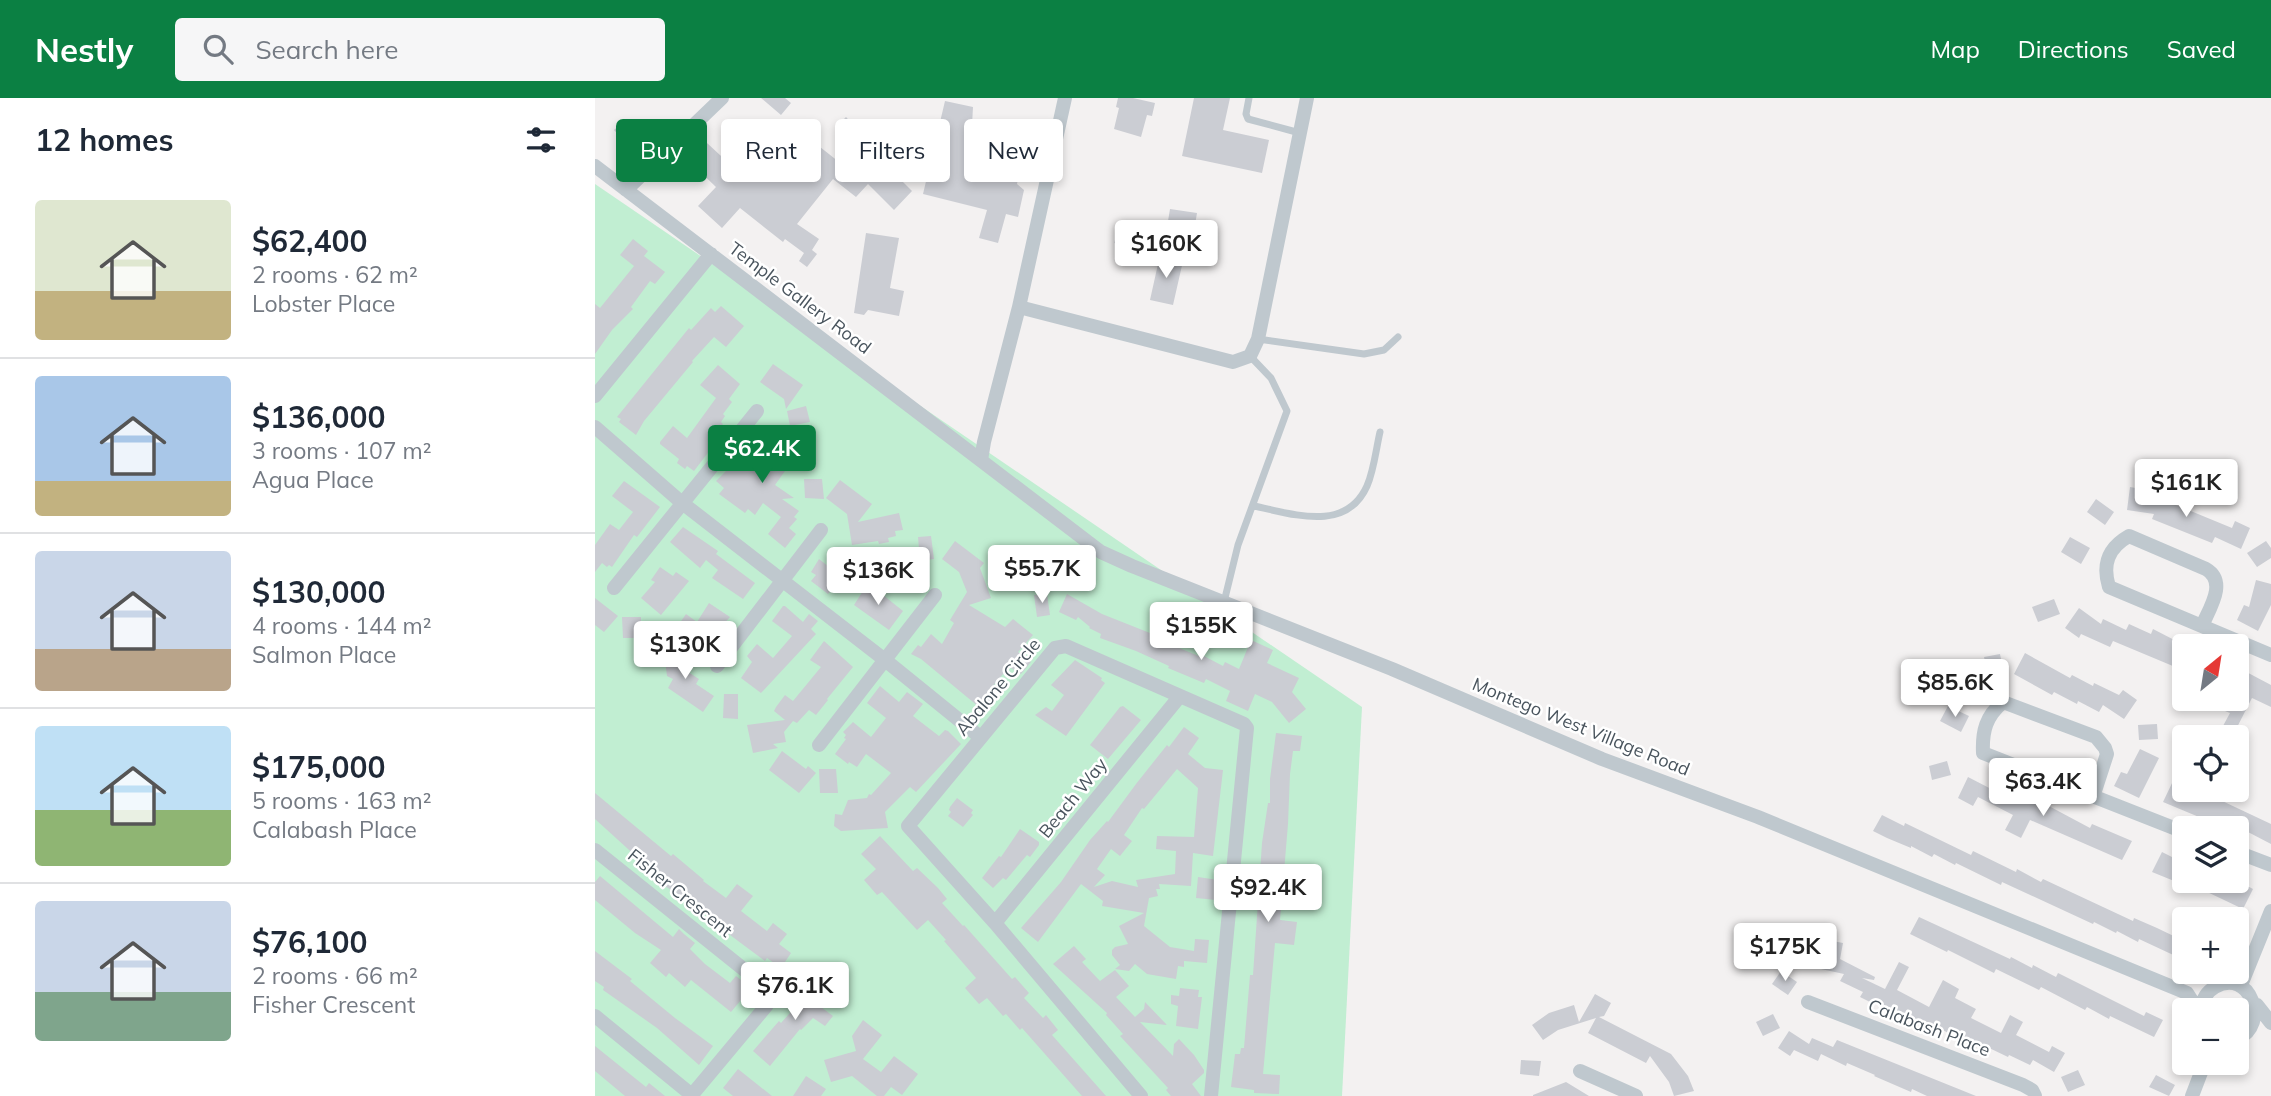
<!DOCTYPE html>
<meta charset="utf-8">
<style>
body{margin:0;font-family:Mulish,sans-serif;background:#f6f6f7;color:#1f2937;height:100vh;display:flex;flex-direction:column;font-size:26px;white-space:nowrap}
*{box-sizing:border-box;margin:0}
p{font-size:23px;color:#747a83}
.icon{flex:none;width:38px;height:38px;fill:none;stroke:currentColor;stroke-width:2;stroke-linecap:round;stroke-linejoin:round}
.map{position:relative;flex:1;overflow:hidden}
.drawer{display:flex;flex-direction:column;background:#fff;width:595px}
.drawer>*{flex:none}
.hud{position:absolute;left:21px;top:21px;width:665px;height:63px;display:flex;gap:14px}
.needle{width:46px;rotate:30deg}
.controls{position:absolute;left:1577px;top:536px;display:grid;gap:14px}
.controls a{display:grid;place-items:center;width:77px;height:77px;border-radius:7px;background:#fff;box-shadow:0 4px 10px #0003;font-size:35px}
.price{position:absolute;translate:-50% -60px;padding:0 16px;border-radius:7px;background:#fff;color:#222;font-size:23px;line-height:46px;filter:drop-shadow(0 2px 4px #0008)}
.price::after{content:'';position:absolute;left:50%;top:42px;width:21px;height:16px;margin-left:-10px;background:inherit;clip-path:polygon(0 0,100% 0,50% 100%)}
.price.on{background:#0b8043;color:#fff}
ul{padding:0;list-style:none}
li{display:flex;align-items:center;gap:21px;height:175px;padding:0 35px}
li+li{border-top:2px solid #e0e1e3}
li span{display:grid;place-items:center;flex:none;width:196px;height:140px;border-radius:7px;color:#555}
li>.icon{margin-inline-start:auto}
span .icon{width:84px;height:84px;fill:#fffc;stroke-width:1}
li b{font-size:30px}
h2{display:flex;justify-content:space-between;align-items:center;height:84px;padding:0 35px;font-size:30px}
.tag{padding:0 24px;border-radius:7px;background:#fff;box-shadow:0 4px 10px #0003;font-size:24px;line-height:63px}
.tag.on{background:#0b8043;color:#fff}
header{display:flex;align-items:center;gap:42px;box-sizing:border-box;height:98px;padding:0 35px;background:#0b8043;color:#fff}
header strong{font-size:33px}
nav{display:flex;gap:38px;margin-inline-start:auto;font-size:24px}
.search{width:490px;height:63px;background:#f6f6f7;display:flex;align-items:center;gap:18px;box-sizing:border-box;padding:0 24px;border-radius:7px;color:#747a83;font-size:26px}
main{display:flex;flex:1;min-height:0}
.map>svg:first-child{display:block}
.green{fill:#c1eed2}
.building{fill:#cbcdd3;fill-rule:evenodd}
.lines{fill:none;stroke-linecap:round;stroke-linejoin:round}
.service{stroke:#bfc8ce;stroke-width:7}
.minor{stroke:#bfc8ce;stroke-width:14}
.labels{text-anchor:middle;stroke-width:5;stroke-linejoin:round;paint-order:stroke}
.street-label{font-size:18px;fill:#49545d;stroke:#fff}
</style>
<header>
<strong>Nestly</strong>
<div class="search"><svg class="icon" aria-label="search" viewBox="0 0 24 24"><circle cx="10" cy="10" r="6"/><path d="M15 15l6 6"/></svg>Search here</div>
<nav><a>Map</a><a>Directions</a><a>Saved</a></nav>
</header>
<main>
<section class="drawer">
<h2>12 homes<svg class="icon" aria-label="filters" viewBox="0 0 24 24"><path d="M4 7h16M4 17h16"/><circle cx="9" cy="7" r="2"/><circle cx="15" cy="17" r="2"/></svg></h2>
<ul>
<li><span style="background:linear-gradient(#dfe7d0 65%,#c2b280 0)"><svg class="icon" aria-label="home" viewBox="0 0 24 24"><path d="M3 11l9-7 9 7M6 9v11h12V9"/></svg></span><div><b>$62,400</b><p>2 rooms · 62 m²</p><p>Lobster Place</p></div></li>
<li><span style="background:linear-gradient(#a9c7e8 75%,#c2b280 0)"><svg class="icon" aria-label="home" viewBox="0 0 24 24"><path d="M3 11l9-7 9 7M6 9v11h12V9"/></svg></span><div><b>$136,000</b><p>3 rooms · 107 m²</p><p>Agua Place</p></div></li>
<li><span style="background:linear-gradient(#c9d6e8 70%,#b9a48a 0)"><svg class="icon" aria-label="home" viewBox="0 0 24 24"><path d="M3 11l9-7 9 7M6 9v11h12V9"/></svg></span><div><b>$130,000</b><p>4 rooms · 144 m²</p><p>Salmon Place</p></div></li>
<li><span style="background:linear-gradient(#bfe0f5 60%,#8fb573 0)"><svg class="icon" aria-label="home" viewBox="0 0 24 24"><path d="M3 11l9-7 9 7M6 9v11h12V9"/></svg></span><div><b>$175,000</b><p>5 rooms · 163 m²</p><p>Calabash Place</p></div></li>
<li><span style="background:linear-gradient(#c9d6e8 65%,#7fa58c 0)"><svg class="icon" aria-label="home" viewBox="0 0 24 24"><path d="M3 11l9-7 9 7M6 9v11h12V9"/></svg></span><div><b>$76,100</b><p>2 rooms · 66 m²</p><p>Fisher Crescent</p></div></li>
</ul>
</section>
<div class="map">
<svg width="1676" height="998" viewBox="0 0 1676 998">
<rect width="100%" height="100%" fill="#f3f1f1"/>
<path class="green" d="M0 86 767 609 747 998H0Z"/>
<path class="building" d="M166 0H190L196 5 186 17Z
M523 0H538L560 5 557 18 552 17 546 39 519 31 524 10 521 9Z
M599 0H635L628 32 674 42 667 75 587 58Z
M350 3 378 9 377 27 406 35 404 45 429 51 422 86 429 92 423 119 411 116 403 145 384 140 392 112 328 96Z
M251 19 274 44 275 42 287 52 285 55 298 67 295 71 317 93 299 112 273 86 261 99 238 81 202 126 224 141 217 152 222 156 212 169 204 163 209 155 190 141 188 144 145 110 127 130 103 108 121 89 95 64 112 45 139 70 155 53 181 77 183 74 192 80 217 57 213 54 220 45 244 64 259 48 242 28Z
M30 22 52 44 41 55 19 32Z
M575 111 602 115 599 133 572 129Z
M554 126 567 129 560 157 519 145 523 131 550 139Z
M271 135 304 140 295 190 309 193 304 218 273 212 269 217 259 215Z
M38 141 53 153 49 158 70 174 60 186 55 183 36 209 38 211 17 232 0 256V206L5 210 39 168 25 157Z
M565 157 588 163 578 207 555 202Z
M126 208 149 228 131 249 119 239 97 263 98 264 49 323 41 337 24 324 26 321 22 319 94 230 96 232 116 210 120 214Z
M178 266 208 287 191 311 189 301 165 284Z
M123 267 145 286 134 301 137 304 128 316 130 318 126 324 128 326 120 335 125 339 99 373 92 368 90 371 82 365 84 361 65 346V344L78 328 92 340 121 300 105 287Z
M211 308 215 324 195 328 192 313Z
M183 334 201 348 191 362 186 371 190 373 180 387 199 400 187 401 204 413 199 419 202 421 194 430 201 436 190 450 173 436 186 419 168 405 160 417 153 411 150 415 124 396 129 390 121 383 132 372 130 369 141 355 151 362 162 348 169 353Z
M209 381H227L229 401 210 400Z
M245 382 277 406 263 424 304 415 308 432 300 433 301 438 293 440 294 444 284 446 283 443 257 447 252 416 231 400Z
M29 383 65 409 42 439 39 437 17 469 14 467 12 469 7 465 0 474V447L15 426 24 432 38 414 17 398Z
M1535 389 1552 392V395L1637 430 1640 423 1655 430 1646 451 1620 439 1617 445 1557 421 1559 416 1532 412Z
M1501 401 1519 414 1510 427 1492 414Z
M88 429 123 453 121 456 160 485 148 501 117 480 123 472 111 462 105 470 75 444Z
M336 438 339 461 325 463 323 439Z
M1475 439 1495 450 1486 466 1466 454Z
M360 443 389 465 385 470 396 500 374 507 410 529 418 521 438 537 423 554 436 564 426 576 414 569 398 588 406 595 393 611 386 606 384 609 326 561 316 556 323 547 326 549 336 536 347 546 359 525 355 522 372 494 364 474 347 461Z
M1671 443 1676 450V460L1662 469 1652 455Z
M302 460 321 476 310 488 292 475Z
M224 461 234 469 242 461 253 470 233 496 216 483 221 477 216 474Z
M65 469 78 478 81 474 94 483 66 517 46 500 60 484 56 482Z
M1661 482 1676 486V507L1663 533 1642 522 1649 507 1654 509Z
M273 485 308 513 294 532 259 507Z
M452 496 455 517 442 519 439 497Z
M472 496 507 516 560 537 575 544 574 546 604 558 605 556 628 568 630 564 644 571 656 542 678 552 672 565 704 580 697 594 711 611 694 625 677 604 660 596 653 613 631 603 635 593 611 581 609 585 573 570 574 568 541 553 505 540 506 536 494 530 495 529 483 519 481 522 464 514Z
M0 500 23 518 9 534 0 527Z
M1459 501 1465 516 1443 524 1437 509Z
M114 505 135 519 125 530 123 528 112 544 108 541 103 549 80 532 91 516 102 524Z
M188 508H190L208 524 214 516 223 523 216 531 221 536 166 595 146 580 157 564 152 558 162 546 178 560 197 538 177 523Z
M1484 510 1506 526 1508 521 1531 532 1534 526 1556 536 1558 531 1589 547V563L1585 571 1518 543 1515 549 1486 536 1484 540 1470 530Z
M27 519H46V540H28Z
M229 543 258 569 232 601 233 602 221 617 214 612 202 625 198 623 189 634 191 644 178 646 183 650 158 655 152 627 190 622 179 613 181 609 190 597 198 603 226 569 215 562Z
M89 551 93 574 104 581 101 586 119 598 108 614 73 590 78 581 72 578 69 554Z
M1430 555 1475 580 1477 577 1498 588 1499 585 1524 597 1528 592 1542 602 1529 621 1508 607 1504 614 1483 603 1482 606 1459 594 1457 597 1419 576Z
M1405 556 1409 576 1394 580 1389 559Z
M480 562 507 580 506 582 510 585 471 638 440 617 451 609 457 613 469 597 456 587Z
M1642 569 1676 587V609L1657 600 1637 639H1622L1635 615 1630 613 1637 600H1642L1643 587 1642 586Z
M1371 573 1391 586 1381 601 1361 588Z
M285 588 304 604 312 594 328 606 318 618 344 638 350 632 353 633 366 646 321 694 315 689 290 714 293 730 246 733 239 728 240 716 247 717 253 702 272 700 274 696 276 697 296 675 271 656 262 669 254 664 253 666 240 656 251 641 249 640 251 637 248 634 258 624 276 639 291 620 272 605Z
M129 596H143V621L128 620Z
M528 608 546 622 513 661 495 647 525 609Z
M1353 608 1374 618 1366 634 1345 623Z
M1562 626 1563 641 1544 642 1543 627Z
M589 629 604 640 593 656 610 670 628 672 618 758 598 755 596 788 564 786 565 791H561L563 798 554 800 549 828 575 849 599 853 600 841 614 842 612 865 589 863V869L583 868 581 881 552 876 540 866 534 873 520 871 525 867 517 857V852L520 849 533 846 524 828 549 815 507 808 508 803 486 786 443 844 426 830 466 784 495 742 512 723 513 724 541 686 572 647 574 649ZM582 671 603 690 599 739 562 738 561 751 581 753 580 776 541 782 543 789 517 783 499 789 510 777 502 771 516 751 525 758 537 743 529 737 547 710 549 711Z
M681 635 707 638 705 653H698L695 676 693 726 685 822 702 824 699 847 680 845 668 976 685 977 684 996 659 995V992L636 989 640 956H645L646 950H649L655 877H658L667 745 673 705H675V681Z
M1545 651 1564 660 1544 700 1519 688 1526 674 1532 676Z
M187 653 211 671 213 668 221 675 204 695 174 672Z
M1352 663 1356 677 1337 682 1334 668Z
M224 671H241L243 695H225Z
M1373 679 1402 694 1406 686 1450 706 1495 730 1497 726 1537 743 1527 762 1435 722 1426 740 1410 732 1418 717 1383 699 1378 708 1363 700Z
M1578 683 1589 689V691L1599 693 1621 704 1623 701 1676 726V746L1653 734 1651 738 1642 733V730L1629 727 1628 729 1568 704Z
M0 695 76 758 78 756 109 782 108 783 131 800 142 786 158 798 146 813 172 833 178 825 192 836 184 846 196 855 186 870 172 860 170 863 131 834 128 837 116 826 120 822 67 786 42 763 44 761 0 721Z
M362 700 378 712 376 715 378 717 368 729 353 718 356 714 354 712 355 709Z
M1287 717 1309 728 1310 725 1376 757 1378 753 1421 774 1422 771 1446 784 1448 781 1538 823 1539 820 1562 830 1589 843V862L1544 841 1543 844 1522 833 1521 835 1499 824 1498 826 1407 784 1406 787 1361 765 1360 767 1339 756 1337 759 1316 748V750L1292 740 1278 733Z
M425 731 444 744V747L435 759 432 757 411 782 408 780 398 790 387 780 404 758 406 759Z
M285 738 318 773 322 770 343 790 352 801 347 805 368 828 369 827 417 881 420 879 434 895 429 900 448 920 451 917 463 932 457 937 511 998H487L427 930 425 932 411 916 408 918 392 900 384 906 370 890 381 880 349 843 351 842 333 822 322 832 287 794 282 797 269 782 281 771 266 756Z
M1567 754 1589 765V782H1641L1658 791 1648 811 1589 783V787L1557 774Z
M5 778 78 839 84 831 89 836 100 845 95 851 110 866 135 885 141 878 156 890 136 914 96 882 90 889 74 875 71 879 55 865 66 852 40 835 0 802V784Z
M603 779 623 782 621 802 601 800Z
M1324 819 1415 861 1416 859 1437 870 1438 867 1461 879 1463 875 1549 918 1551 914 1568 922 1559 939 1515 918 1514 921 1492 909 1490 912 1446 889 1444 892 1401 871 1399 875 1353 852 1352 854 1315 836Z
M1217 839 1248 845 1245 861 1280 879 1279 882 1267 880 1290 891 1304 864 1314 869 1302 892 1334 909 1348 882 1364 891 1360 900 1381 911 1376 920 1406 935 1415 917 1428 924 1421 937 1454 954 1457 948 1470 955 1459 974 1438 962 1435 967 1414 957 1413 959 1390 948 1389 951 1368 940 1366 942 1346 931 1343 936 1301 912 1299 914 1278 903 1277 905 1265 899 1268 894 1245 883 1249 876 1226 871 1228 858 1202 870 1194 854 1217 843Z
M479 848 491 861 487 864 505 883 520 872 534 888 521 899 540 919 549 911 550 904 572 927 545 924 578 958 579 946 584 941 599 957 609 972V975L597 986 606 998H576L571 992 573 990 525 938 528 936 511 917 512 915 458 866Z
M0 853 37 881 35 883 80 920 118 948 104 967 62 930 8 892 9 889 0 883Z
M1186 873 1202 884 1193 897 1177 886Z
M205 883 229 885 226 909 238 918 230 928 218 920 206 932 205 931 175 968 158 953 184 923 186 925 203 906Z
M585 890 604 892 603 899H607L603 931 581 928 583 908 576 906V897L584 898Z
M1000 896 1016 905 1009 918 1004 919 1076 956 1093 978 1099 993 1079 998 1074 984 1055 958 1051 965 993 935 1001 920 963 932 948 942 937 927 954 915 979 907 984 924Z
M1178 916 1185 930 1168 938 1161 924Z
M268 922 287 937 268 961 286 974 299 958 323 976 307 997 296 989 289 998H282L257 978 236 984 229 962 261 953 257 938Z
M1194 933 1214 946 1217 940 1238 949 1242 942 1381 998H1332L1317 991 1316 994 1279 978 1280 977 1252 965 1251 968 1226 956 1223 963 1199 952 1195 958 1183 950Z
M0 948 51 989 54 985 70 998H30L0 973Z
M926 962 946 963 944 978 925 976Z
M143 971 177 998H138L128 990Z
M1483 972 1490 987 1473 994 1466 979Z
M1561 977 1580 987 1574 998 1554 989Z
M211 978 231 991 226 998H198Z
M971 984 994 998H938V997Z"/>
<g class="lines">
<path class="service" d="M654 0 651 16 653 21 705 35
M663 241 769 256 789 252 803 239
M659 408C698 416 751 435 772 388 779 372 781 351 785 334
M629 504 643 447 692 313 676 280 655 258"/>
<path class="minor" d="M0 68 506 454 537 468 797 571 1007 661 1163 719 1592 895 1603 912
M31 92 127 0
M424 209 638 264 655 258 663 241 712 0
M0 298 116 156
M0 329 86 404 290 562 385 639
M386 362 389 344 424 209 470 0
M19 490 162 313
M1607 528C1614 511 1633 484 1611 471L1534 438C1513 450 1507 466 1514 489L1676 557
M122 568 226 432
M224 647 340 497
M1498 699 1512 656 1510 650 1501 639 1408 604C1391 618 1387 633 1388 655L1589 734
M0 752 172 890V907L96 998
M1642 754 1676 767
M400 825 585 598
M1646 887 1676 813
M1213 904 1428 987 1437 992 1440 998
M1662 907 1676 925
M1606 912C1607 902 1611 894 1620 889 1655 869 1676 927 1642 941
M0 918 98 998
M985 973 1041 998
M546 998 400 825 313 728 460 550 471 548 649 626 652 630 616 998
M1597 998 1610 964"/>
</g>
<g class="labels">
<g class="street-label">
<text transform="translate(205 200) rotate(37)" y="6">Temple Gallery Road</text>
<text transform="translate(403 589) rotate(-50)" y="6">Abalone Circle</text>
<text transform="translate(986 629) rotate(22)" y="6">Montego West Village Road</text>
<text transform="translate(478 700) rotate(-51)" y="6">Beach Way</text>
<text transform="translate(85 795) rotate(39)" y="6">Fisher Crescent</text>
<text transform="translate(1334 930) rotate(21)" y="6">Calabash Place</text>
</g>
</g>
</svg>
<div class="controls">
<a><svg class="needle" viewBox="-14 -14 28 28"><path d="M0-13l5 13h-10z" fill="#e53935"/><path d="M0 13l5-13h-10z" fill="#747a83"/></svg></a>
<a><svg class="icon" aria-label="locate" viewBox="0 0 24 24"><circle cx="12" cy="12" r="6"/><path d="M12 2v4M12 18v4M2 12h4M18 12h4"/></svg></a>
<a><svg class="icon" aria-label="layers" viewBox="0 0 24 24"><path d="M12 4l9 5-9 5-9-5zM3 14l9 5 9-5"/></svg></a>
<a>+</a>
<a>−</a>
</div>
<b class="price" style="left:571px;top:182px">$160K</b>
<b class="price on" style="left:167px;top:387px">$62.4K</b>
<b class="price" style="left:1591px;top:421px">$161K</b>
<b class="price" style="left:447px;top:507px">$55.7K</b>
<b class="price" style="left:283px;top:509px">$136K</b>
<b class="price" style="left:606px;top:564px">$155K</b>
<b class="price" style="left:90px;top:583px">$130K</b>
<b class="price" style="left:1360px;top:621px">$85.6K</b>
<b class="price" style="left:1448px;top:720px">$63.4K</b>
<b class="price" style="left:673px;top:826px">$92.4K</b>
<b class="price" style="left:1190px;top:885px">$175K</b>
<b class="price" style="left:200px;top:924px">$76.1K</b>
<div class="hud">
<a class="tag on">Buy</a>
<a class="tag">Rent</a>
<a class="tag">Filters</a>
<a class="tag">New</a>
</div>
</div>
</main>
